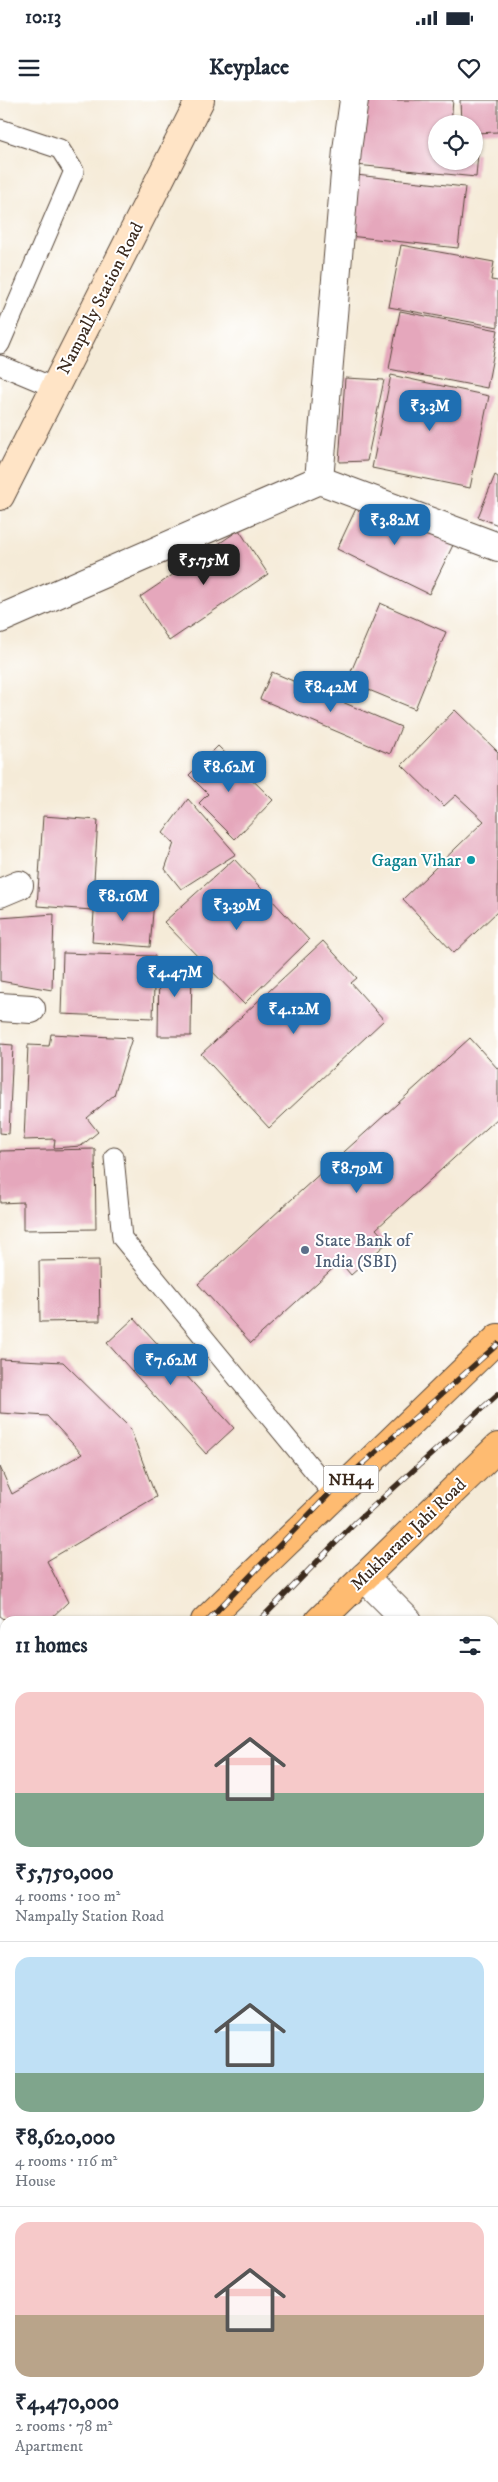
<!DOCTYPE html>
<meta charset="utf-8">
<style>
body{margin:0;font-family:"IM FELL DW Pica",serif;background:#f6f6f7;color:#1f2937;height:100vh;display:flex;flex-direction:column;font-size:19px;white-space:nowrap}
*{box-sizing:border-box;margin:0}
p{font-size:16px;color:#747a83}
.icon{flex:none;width:28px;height:28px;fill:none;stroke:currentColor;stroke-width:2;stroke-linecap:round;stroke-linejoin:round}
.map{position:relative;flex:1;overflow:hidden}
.drawer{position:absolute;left:0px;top:1516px;width:499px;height:866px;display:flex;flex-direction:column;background:#fff;border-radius:15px 15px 0 0;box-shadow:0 1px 4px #0004}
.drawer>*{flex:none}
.controls{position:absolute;left:428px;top:15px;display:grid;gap:10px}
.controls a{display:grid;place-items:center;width:55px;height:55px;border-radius:50%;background:#fff;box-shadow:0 1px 4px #0004;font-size:25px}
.price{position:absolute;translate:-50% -42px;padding:0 11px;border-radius:10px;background:#1f6fb2;color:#fff;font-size:16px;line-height:32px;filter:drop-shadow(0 1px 2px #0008)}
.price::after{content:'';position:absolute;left:50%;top:30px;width:15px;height:11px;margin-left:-8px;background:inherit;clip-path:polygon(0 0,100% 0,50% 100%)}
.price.active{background:#222;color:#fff}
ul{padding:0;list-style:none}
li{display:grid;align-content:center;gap:10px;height:265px;padding:0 15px}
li+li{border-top:1px solid #e0e1e3}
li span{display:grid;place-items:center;height:155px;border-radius:15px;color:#555}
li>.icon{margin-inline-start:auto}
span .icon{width:90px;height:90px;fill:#fffc;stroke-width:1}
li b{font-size:21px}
h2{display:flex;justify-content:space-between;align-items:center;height:60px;padding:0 15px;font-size:21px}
.status{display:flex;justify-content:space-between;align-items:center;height:35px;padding:0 25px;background:#fff;direction:ltr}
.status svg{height:14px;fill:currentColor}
header{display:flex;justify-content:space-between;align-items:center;height:65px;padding:0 15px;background:#fff;font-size:22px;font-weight:800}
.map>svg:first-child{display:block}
.building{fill:#e5a7bc}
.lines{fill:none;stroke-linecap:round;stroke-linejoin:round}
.lane-casing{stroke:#57473a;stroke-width:21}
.street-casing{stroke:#57473a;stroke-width:30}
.secondary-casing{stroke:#57473a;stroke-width:30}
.highway-casing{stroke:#57473a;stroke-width:30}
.lane{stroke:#fff;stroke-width:19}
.street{stroke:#fff;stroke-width:28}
.secondary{stroke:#ffe4c6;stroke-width:28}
.highway{stroke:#febb71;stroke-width:28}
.rail-casing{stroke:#3b2a1e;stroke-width:5.5}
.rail{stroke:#fff;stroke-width:4;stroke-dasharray:11;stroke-linecap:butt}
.culture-dot{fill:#0f9aa8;stroke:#fff;stroke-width:2}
.service-dot{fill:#5c6f8a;stroke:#fff;stroke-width:2}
.labels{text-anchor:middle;stroke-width:4;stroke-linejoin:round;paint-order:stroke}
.shield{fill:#fff;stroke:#766a62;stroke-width:1}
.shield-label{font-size:16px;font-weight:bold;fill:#3b2a1e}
.street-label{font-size:18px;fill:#3b2a1e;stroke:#fff}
.culture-label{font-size:18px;fill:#0d838f;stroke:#fff;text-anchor:end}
.service-label{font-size:18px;fill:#4e5e75;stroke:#fff;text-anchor:start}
</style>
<div class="status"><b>10:13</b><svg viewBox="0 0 49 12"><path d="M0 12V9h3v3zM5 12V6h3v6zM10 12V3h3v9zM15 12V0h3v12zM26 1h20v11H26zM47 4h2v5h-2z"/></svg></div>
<header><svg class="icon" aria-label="menu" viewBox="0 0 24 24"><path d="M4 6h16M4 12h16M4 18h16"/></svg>Keyplace<svg class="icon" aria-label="heart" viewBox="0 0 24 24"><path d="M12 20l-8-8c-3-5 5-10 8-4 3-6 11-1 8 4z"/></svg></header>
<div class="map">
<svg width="498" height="2382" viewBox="0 0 498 2382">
<rect width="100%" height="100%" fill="#fff"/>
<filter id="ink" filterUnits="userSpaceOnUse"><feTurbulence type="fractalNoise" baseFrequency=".02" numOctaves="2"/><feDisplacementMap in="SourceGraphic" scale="10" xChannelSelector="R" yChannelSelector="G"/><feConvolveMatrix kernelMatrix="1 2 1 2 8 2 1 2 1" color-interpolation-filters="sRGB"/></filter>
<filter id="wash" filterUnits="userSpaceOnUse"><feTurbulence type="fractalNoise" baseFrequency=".0096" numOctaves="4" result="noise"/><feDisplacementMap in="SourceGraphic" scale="20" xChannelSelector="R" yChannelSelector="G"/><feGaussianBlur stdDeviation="1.12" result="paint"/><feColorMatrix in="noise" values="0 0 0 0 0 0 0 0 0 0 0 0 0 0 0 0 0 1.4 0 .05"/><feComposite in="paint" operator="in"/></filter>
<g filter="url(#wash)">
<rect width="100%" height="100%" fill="#f5ebd8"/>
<g id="blocks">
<path class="building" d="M362 0H453L451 24H436V61H474V53H478L476 77 356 65Z
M460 0H498V32L474 33V24H461Z
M356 75 465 87 458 148 349 136Z
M401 145 494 162 491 180 498 181V227L389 207Z
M400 211 498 230 487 288 389 269Z
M391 275 489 296 470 388 372 368Z
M345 278 384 280 367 361 339 362Z
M495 375 498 377V425L478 417Z
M361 398 454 443 429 494 337 449Z
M239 430 268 474 169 541 140 497Z
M380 503 446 532 415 609 347 581Z
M272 572 401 627 390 654 260 599Z
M455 610 498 652V811L454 853 403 799 484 721 456 695 444 706 402 665Z
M218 646 273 700 235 739 199 703 208 694 189 675Z
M188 699 236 754 181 789 165 769 174 743 163 733Z
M43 716 98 720 92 810 37 806Z
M234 759 309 840 244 904 164 822Z
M95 797 154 801 150 847 92 842Z
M54 814 52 890 0 881V818Z
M323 841 357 878 351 883 384 920 269 1028 201 954Z
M63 853 155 856 153 918 61 914Z
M159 860 192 861 191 936H158Z
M51 934 132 938 114 995 87 1018 98 1032 81 1046 54 1048 55 1039 24 1040 28 945 49 946Z
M470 938 498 969V1018L376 1129 388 1142 351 1175 340 1162 251 1243 198 1184Z
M0 944 13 945 9 1034 0 1033Z
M95 1049 96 1129 23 1130V1102L0 1103V1051Z
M99 1160 100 1221 40 1222 39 1161Z
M134 1218 234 1328 206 1354 107 1243Z
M0 1259 63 1262 130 1328 156 1397 47 1461 68 1502 48 1521H7L0 1516V1367L12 1394 82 1354 47 1316 0 1313Z
M494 1699 498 1701 496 1735H494Z
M494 1766H498V1814H494Z
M494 1961 498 1962V2000H494Z
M0 2194 5 2195V2378H16L15 2382H0Z
M281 2378H391V2382H291L280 2381Z
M409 2378H465V2382H409Z"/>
</g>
</g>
<g filter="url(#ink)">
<use href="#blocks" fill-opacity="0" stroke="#57473a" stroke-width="1"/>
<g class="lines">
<defs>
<path id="lane" d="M0 29 60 49 74 71 0 244
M0 265 55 288
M114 1057 122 1138 334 1395"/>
<path id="street" d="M319 380 498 447
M0 519 319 380 347 50 354 0
M0 793 19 785
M0 907 31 909
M364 1477 408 1521
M494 1621 498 1633
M494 1674 498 1676
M0 2001H5
M494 2006H498
M494 2057 498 2058
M494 2144H498"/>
<path id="secondary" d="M0 396 200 0"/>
<path id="highway" d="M205 1521 498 1238
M319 1521 498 1347
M0 1720 5 1716
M0 1823 5 1818"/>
</defs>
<use href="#lane" class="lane-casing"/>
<use href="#street" class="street-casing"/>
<use href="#secondary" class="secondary-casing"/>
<use href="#highway" class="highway-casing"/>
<use href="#lane" class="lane"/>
<use href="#street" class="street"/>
<use href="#secondary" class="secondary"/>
<use href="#highway" class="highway"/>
<defs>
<path id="rail" d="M207 1521 329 1394 498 1244
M259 1521 356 1422 498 1294
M0 1738 5 1732
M0 1793 5 1787"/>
</defs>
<use href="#rail" class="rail-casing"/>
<use href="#rail" class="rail"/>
</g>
</g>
<circle class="culture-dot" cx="471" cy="760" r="5"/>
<circle class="service-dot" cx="305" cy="1150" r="5"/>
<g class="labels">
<rect class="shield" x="323.5" y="1365.5" width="55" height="27" rx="4"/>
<g class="shield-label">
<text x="351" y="1385">NH44</text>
</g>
<g class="street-label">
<text transform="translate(100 198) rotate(-63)" y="6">Nampally Station Road</text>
<text transform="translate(408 1434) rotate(-44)" y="6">Mukharam Jahi Road</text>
</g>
<g class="culture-label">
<text x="461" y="766">Gagan Vihar</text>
</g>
<g class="service-label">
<text x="315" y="1146">State Bank of<tspan x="315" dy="21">India (SBI)</tspan></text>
</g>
</g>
</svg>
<div class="controls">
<a><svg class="icon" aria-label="locate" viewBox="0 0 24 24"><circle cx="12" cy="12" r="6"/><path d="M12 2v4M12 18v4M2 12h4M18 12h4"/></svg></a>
</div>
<b class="price" style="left:430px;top:332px">₹3.3M</b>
<b class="price" style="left:395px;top:446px">₹3.82M</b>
<b class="price active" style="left:204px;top:486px">₹5.75M</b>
<b class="price" style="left:331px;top:613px">₹8.42M</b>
<b class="price" style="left:229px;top:693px">₹8.62M</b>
<b class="price" style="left:123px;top:822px">₹8.16M</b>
<b class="price" style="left:237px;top:831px">₹3.39M</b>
<b class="price" style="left:175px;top:898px">₹4.47M</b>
<b class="price" style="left:294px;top:935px">₹4.12M</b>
<b class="price" style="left:357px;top:1094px">₹8.79M</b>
<b class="price" style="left:171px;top:1286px">₹7.62M</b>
<section class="drawer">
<h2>11 homes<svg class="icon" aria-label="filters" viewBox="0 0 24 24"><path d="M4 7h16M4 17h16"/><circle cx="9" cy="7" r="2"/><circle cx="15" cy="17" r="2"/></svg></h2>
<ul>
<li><span style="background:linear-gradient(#f6c9c9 65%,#7fa58c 0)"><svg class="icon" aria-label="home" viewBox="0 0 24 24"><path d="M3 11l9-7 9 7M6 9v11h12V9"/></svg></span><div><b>₹5,750,000</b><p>4 rooms · 100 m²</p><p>Nampally Station Road</p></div></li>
<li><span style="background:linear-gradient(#bfe0f5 75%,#7fa58c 0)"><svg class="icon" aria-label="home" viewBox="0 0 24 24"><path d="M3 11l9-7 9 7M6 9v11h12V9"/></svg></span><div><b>₹8,620,000</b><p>4 rooms · 116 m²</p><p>House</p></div></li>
<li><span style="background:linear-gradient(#f6c9c9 60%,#b9a48a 0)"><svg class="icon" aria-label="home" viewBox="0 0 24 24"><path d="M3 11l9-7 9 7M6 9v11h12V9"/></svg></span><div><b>₹4,470,000</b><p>2 rooms · 78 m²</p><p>Apartment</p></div></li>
</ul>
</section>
</div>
